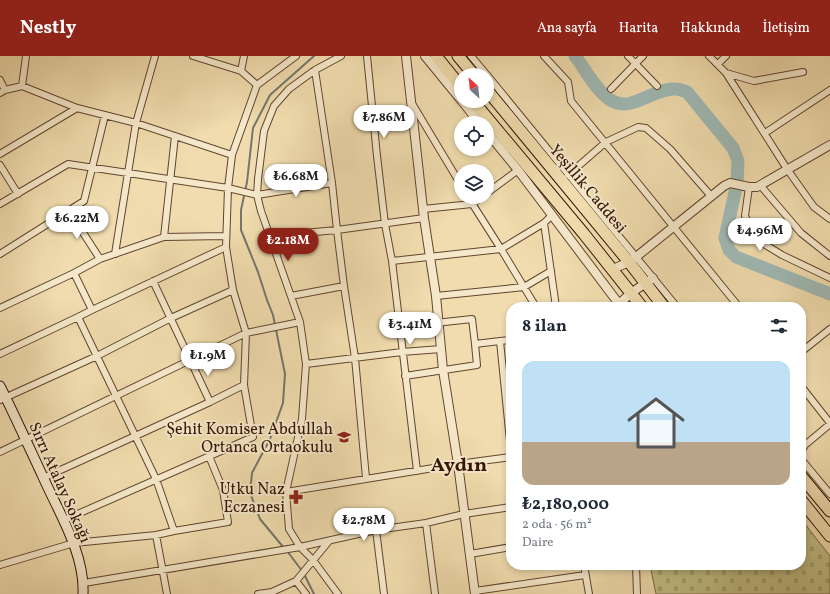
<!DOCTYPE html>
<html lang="tr">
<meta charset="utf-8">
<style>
body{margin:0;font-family:Vollkorn,serif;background:#f6f6f7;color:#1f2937;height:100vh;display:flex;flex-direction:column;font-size:15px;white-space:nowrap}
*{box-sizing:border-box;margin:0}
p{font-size:13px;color:#747a83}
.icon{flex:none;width:22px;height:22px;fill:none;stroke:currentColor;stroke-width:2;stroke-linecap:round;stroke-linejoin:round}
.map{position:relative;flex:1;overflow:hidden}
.details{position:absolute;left:506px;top:246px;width:300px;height:268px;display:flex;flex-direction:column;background:#fff;border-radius:16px;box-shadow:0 2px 6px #0003}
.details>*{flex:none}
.needle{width:26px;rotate:333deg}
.buttons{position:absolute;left:454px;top:12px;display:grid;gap:8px}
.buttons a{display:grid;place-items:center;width:40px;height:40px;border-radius:50%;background:#fff;box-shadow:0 2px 6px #0003;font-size:20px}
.price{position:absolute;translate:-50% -34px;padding:0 9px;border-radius:14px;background:#fff;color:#222;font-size:13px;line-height:26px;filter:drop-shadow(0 1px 2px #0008)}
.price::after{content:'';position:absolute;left:50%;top:24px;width:12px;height:9px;margin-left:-6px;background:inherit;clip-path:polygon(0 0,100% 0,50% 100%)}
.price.current{background:#8f2418;color:#fff}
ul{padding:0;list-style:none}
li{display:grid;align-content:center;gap:8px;height:212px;padding:0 16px}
li span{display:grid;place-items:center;height:124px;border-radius:12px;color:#555}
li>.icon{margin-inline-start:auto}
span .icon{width:72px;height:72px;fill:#fffc;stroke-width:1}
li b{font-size:17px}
h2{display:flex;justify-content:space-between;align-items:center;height:48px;padding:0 16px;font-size:17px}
header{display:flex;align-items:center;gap:24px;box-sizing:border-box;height:56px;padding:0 20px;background:#8f2418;color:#fff}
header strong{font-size:19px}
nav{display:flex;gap:22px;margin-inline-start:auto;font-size:14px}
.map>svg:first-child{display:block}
.cemetery{fill:url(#cemetery-stones);stroke:#7a6845}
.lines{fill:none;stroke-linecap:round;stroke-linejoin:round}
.stream{stroke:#74776f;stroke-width:2}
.river{stroke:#9fb9b5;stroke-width:13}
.minor-casing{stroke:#62452f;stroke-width:8}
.tertiary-casing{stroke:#62452f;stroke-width:10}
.secondary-casing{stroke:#331305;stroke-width:11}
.trunk-casing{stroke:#331305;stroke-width:13}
.minor{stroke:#f5e8ca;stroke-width:6}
.tertiary{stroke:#f5e8ca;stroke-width:8}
.secondary{stroke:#f5e8ca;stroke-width:9}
.trunk{stroke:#f0dcae;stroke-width:11}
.labels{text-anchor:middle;stroke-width:4;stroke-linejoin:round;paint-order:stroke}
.street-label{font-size:16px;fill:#331305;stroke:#f5e8ca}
.poi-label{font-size:16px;fill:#331305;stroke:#f5e8ca;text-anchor:end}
.district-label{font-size:20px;font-weight:bold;fill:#331305;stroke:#f5e8ca}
</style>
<header>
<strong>Nestly</strong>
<nav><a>Ana sayfa</a><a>Harita</a><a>Hakkında</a><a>İletişim</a></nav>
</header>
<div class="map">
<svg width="830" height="538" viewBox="0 0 830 538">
<defs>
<pattern id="cemetery-stones" width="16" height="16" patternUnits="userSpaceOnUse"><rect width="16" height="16" fill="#c1be85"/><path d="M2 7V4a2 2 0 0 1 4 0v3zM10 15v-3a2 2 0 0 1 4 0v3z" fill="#a6a271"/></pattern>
</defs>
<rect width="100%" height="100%" fill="#f0dcae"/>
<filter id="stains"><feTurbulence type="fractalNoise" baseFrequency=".005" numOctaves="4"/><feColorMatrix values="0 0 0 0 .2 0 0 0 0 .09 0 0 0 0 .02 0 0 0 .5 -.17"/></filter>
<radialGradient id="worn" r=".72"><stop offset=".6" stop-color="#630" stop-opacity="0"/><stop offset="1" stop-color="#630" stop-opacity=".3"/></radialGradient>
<path class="cemetery" d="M801 463 830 500V538H656L650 509H801Z"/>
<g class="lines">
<path class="stream" d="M284 492 260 463 250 437 252 417 270 383 283 347 285 318 273 259 267 244 258 216 241 174V154L247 126 253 72 270 39 314 0
M287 495 303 516 314 538"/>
<path class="river" d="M575 0C586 14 594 32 609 43 631 59 653 31 676 33 680 33 684 35 687 36L733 92 738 105 737 127 725 182 729 194 736 201 830 238"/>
<defs>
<path id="minor" d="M193 0 241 15
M244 0 241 15 257 29
M367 0 377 100 385 168 392 205 417 415
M471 0 487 19
M544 0 568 26 571 45 739 251
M628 0 657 30
M709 0 726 17 787 113 814 151 830 163
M718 8 726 0
M315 14 332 127 337 174 424 162
M726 17 754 25 803 16
M487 19 677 251
M0 24 5 34
M22 30 26 0
M611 33 643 0
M0 37 5 34 22 30 77 52
M413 49 461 129
M765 77 830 34
M0 98 77 52 136 67 232 99 228 132 226 191 233 234 246 277 244 329 253 381 64 464
M232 99 257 29 296 0
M0 109 18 138
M568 119 606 86 638 71 646 72 670 93 711 140
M760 129 801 177 830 200
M749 131 745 160 756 183 782 199 830 222
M487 137 518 114
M468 141 501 193 536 251
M0 148 68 108 228 132 257 139 332 127
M423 153 472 148 482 141
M69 155 100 203
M552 159 544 167 556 251
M270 180 337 174 344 230 355 302 366 422
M164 181 175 80
M0 198 84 145 105 59
M115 198 136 67 155 0
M392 205 501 193 544 167
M74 217 100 203 164 181 225 180
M153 225 210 346
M291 240 344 230
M436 240 524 231 551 215
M0 252 74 217 92 254 78 261 156 423 174 475
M92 254 226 191
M399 271 472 263 475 288 500 285 511 395
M500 285 511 284
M801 296 830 273
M0 298 78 261
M306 308 402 296 441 293
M405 320 477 309 475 288
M801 330 830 367
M0 344 97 300 171 262 233 234
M0 396 246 277 300 266
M801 396 805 389 830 368
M801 403 830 438
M43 422 210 346 244 329
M286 436 302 363 306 308 300 266 261 155 257 139 258 123 264 75 274 50 289 33 315 14 341 0
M376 474 384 538
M156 479 167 538
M470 498 511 491
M0 509 74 487 156 479 174 475 228 466 223 434 209 400
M584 509 589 538
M636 509 637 538
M84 527 300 491 376 474 426 467
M475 535 585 519
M258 538 272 536 296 525
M306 538 296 525 329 485
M338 538 313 504 300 491 289 473 286 436 458 408 511 401
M435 538 426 467 464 458 511 451"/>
<path id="tertiary" d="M406 0 424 162 436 240 443 314 458 408 475 538
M425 0 461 44
M462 45 479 67
M487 76 518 114 619 248 631 237 653 222
M613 213 629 206 636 201 724 130 730 127 749 131H757L830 89"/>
<path id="secondary" d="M0 330C15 360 29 391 43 421 59 457 85 498 83 538"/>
<path id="trunk" d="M436 0 461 31
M458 0 474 19
M487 34 629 206 664 251
M473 45 584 178 642 251
M801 420 830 455
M801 444 830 480"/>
</defs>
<use href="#minor" class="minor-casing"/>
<use href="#tertiary" class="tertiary-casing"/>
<use href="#secondary" class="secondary-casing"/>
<use href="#trunk" class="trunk-casing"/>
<use href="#minor" class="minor"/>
<use href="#tertiary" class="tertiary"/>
<use href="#secondary" class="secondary"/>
<use href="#trunk" class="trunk"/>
</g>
<defs>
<symbol id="school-bare" viewBox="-9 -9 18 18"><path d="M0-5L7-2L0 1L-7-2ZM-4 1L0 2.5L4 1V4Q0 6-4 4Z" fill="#8f2418" stroke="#f5e8ca" stroke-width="2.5" paint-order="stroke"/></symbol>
<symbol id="pharmacy-bare" viewBox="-9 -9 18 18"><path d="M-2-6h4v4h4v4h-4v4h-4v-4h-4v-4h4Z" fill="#8f2418" stroke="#f5e8ca" stroke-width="2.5" paint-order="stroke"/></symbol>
</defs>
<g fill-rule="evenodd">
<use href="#school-bare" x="334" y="371" width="20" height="20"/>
<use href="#pharmacy-bare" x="286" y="431" width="20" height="20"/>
</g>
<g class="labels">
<g class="street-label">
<text transform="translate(589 132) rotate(50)" y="6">Yeşillik Caddesi</text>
<text transform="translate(61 426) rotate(66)" y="6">Sırrı Atalay Sokağı</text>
</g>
<g class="poi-label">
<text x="333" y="378">Şehit Komiser Abdullah<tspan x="333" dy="18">Ortanca Ortaokulu</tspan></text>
<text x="285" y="438">Utku Naz<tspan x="285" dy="18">Eczanesi</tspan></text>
</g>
<g class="district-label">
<text x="459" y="415">Aydın</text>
</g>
</g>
<rect width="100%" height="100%" filter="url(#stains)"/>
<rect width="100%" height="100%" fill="url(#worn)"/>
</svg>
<div class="buttons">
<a><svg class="needle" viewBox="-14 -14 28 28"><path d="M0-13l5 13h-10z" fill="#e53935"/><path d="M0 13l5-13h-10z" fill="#747a83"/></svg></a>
<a><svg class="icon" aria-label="locate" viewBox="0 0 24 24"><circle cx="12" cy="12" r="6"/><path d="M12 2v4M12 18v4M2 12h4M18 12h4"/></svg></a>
<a><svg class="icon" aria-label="layers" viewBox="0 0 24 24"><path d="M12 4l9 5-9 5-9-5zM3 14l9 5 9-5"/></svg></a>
</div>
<b class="price" style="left:384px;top:83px">₺7.86M</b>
<b class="price" style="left:296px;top:142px">₺6.68M</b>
<b class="price" style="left:77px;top:184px">₺6.22M</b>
<b class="price" style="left:760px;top:196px">₺4.96M</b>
<b class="price current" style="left:288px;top:206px">₺2.18M</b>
<b class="price" style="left:410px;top:290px">₺3.41M</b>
<b class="price" style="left:208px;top:321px">₺1.9M</b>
<b class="price" style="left:364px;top:486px">₺2.78M</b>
<section class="details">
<h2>8 ilan<svg class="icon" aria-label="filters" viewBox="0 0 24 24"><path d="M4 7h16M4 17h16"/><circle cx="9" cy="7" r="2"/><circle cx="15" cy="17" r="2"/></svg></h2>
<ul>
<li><span style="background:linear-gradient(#bfe0f5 65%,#b9a48a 0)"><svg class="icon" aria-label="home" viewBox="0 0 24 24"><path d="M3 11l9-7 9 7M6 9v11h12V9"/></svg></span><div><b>₺2,180,000</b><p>2 oda · 56 m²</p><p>Daire</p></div></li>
</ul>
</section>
</div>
